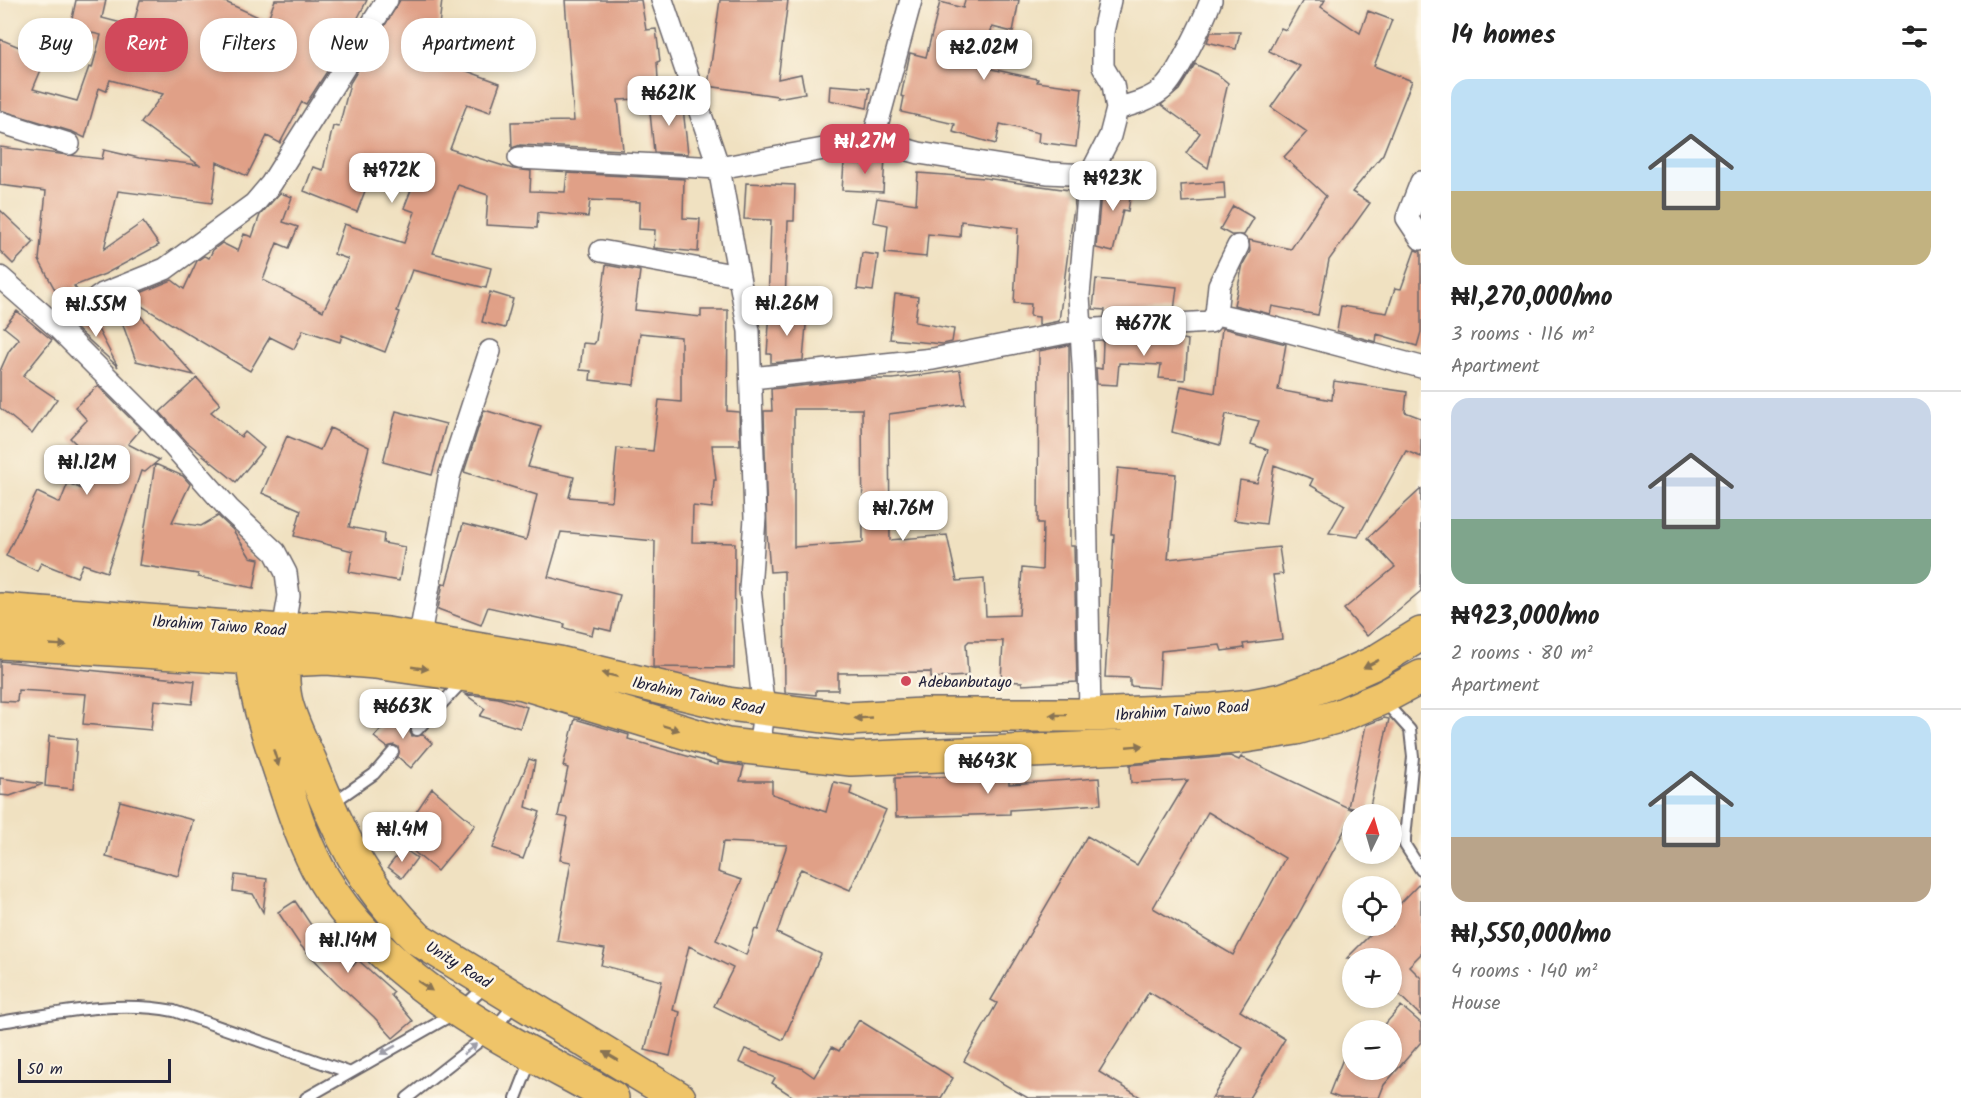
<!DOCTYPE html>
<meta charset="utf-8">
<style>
body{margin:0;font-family:Kalam,sans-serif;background:#f6f6f6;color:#222;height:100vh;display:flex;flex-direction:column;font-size:22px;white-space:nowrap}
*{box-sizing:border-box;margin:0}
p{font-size:20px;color:#767676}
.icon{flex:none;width:33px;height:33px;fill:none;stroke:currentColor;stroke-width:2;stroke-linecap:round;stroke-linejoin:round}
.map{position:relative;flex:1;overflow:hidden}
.sheet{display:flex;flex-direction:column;background:#fff;width:540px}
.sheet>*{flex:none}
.guide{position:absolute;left:18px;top:18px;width:570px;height:54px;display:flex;gap:12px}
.needle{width:39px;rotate:5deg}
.buttons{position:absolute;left:1342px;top:804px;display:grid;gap:12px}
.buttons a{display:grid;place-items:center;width:60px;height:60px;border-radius:50%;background:#fff;box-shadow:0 3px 9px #0003;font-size:30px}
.scale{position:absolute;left:18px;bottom:15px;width:153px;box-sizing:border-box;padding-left:6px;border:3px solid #22223b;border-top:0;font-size:16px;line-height:21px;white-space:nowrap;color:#22223b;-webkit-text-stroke:4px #fcf5e5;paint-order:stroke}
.price{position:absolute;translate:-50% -51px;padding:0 14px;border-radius:12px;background:#fff;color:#222;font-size:20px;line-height:39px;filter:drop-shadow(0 2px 3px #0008)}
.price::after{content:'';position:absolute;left:50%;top:36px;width:18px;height:14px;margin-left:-9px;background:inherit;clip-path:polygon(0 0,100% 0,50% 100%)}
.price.active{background:#d1495b;color:#fff}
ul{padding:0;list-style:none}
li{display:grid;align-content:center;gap:12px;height:318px;padding:0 30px}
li+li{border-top:2px solid #e0e0e0}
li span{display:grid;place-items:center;height:186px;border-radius:18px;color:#555}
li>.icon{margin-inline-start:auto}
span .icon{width:108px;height:108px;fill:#fffc;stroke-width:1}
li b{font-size:26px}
h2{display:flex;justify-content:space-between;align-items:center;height:72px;padding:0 30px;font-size:26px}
.tag{padding:0 21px;border-radius:24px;background:#fff;box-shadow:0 3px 9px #0003;font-size:21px;line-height:54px}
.tag.active{background:#d1495b;color:#fff}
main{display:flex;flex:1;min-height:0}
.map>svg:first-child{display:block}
.building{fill:#e0a087;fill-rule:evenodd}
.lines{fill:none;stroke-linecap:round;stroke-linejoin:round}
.service-casing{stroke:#6a656a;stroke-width:14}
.minor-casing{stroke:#6a656a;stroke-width:24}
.primary-casing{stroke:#6a656a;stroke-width:36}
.service{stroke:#fff;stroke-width:10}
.minor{stroke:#fff;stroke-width:21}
.primary{stroke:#efc469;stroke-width:33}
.oneway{fill:#887352}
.oneway2{fill:#9c9ca7}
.poi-dot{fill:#d1495b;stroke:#fcf5e5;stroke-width:2}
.labels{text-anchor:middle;stroke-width:5;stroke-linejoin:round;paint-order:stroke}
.street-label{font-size:16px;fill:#22223b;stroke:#fcf5e5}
.poi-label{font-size:16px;fill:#22223b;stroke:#fcf5e5;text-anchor:start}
</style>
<main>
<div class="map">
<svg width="1421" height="1098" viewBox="0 0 1421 1098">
<rect width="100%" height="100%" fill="#fcf5e5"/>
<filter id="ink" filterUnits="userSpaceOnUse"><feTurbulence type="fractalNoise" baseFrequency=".0167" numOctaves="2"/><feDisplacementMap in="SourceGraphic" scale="12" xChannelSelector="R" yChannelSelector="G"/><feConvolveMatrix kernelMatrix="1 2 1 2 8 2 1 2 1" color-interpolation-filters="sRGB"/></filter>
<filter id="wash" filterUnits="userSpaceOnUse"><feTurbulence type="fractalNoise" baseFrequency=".008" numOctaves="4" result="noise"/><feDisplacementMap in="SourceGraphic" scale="24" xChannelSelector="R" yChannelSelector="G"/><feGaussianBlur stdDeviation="1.35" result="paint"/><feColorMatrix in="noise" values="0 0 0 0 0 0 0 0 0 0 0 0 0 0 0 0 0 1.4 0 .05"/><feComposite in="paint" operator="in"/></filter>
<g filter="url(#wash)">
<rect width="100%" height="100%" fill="#f0e1c1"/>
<g id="blocks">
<path class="building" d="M76 0H106L102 18 133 26 140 0H221L267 21 275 0H367L344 45 306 104 302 102 280 143 267 136 247 176 217 162 212 203 118 191 104 249 143 222 159 245 105 274 74 286 77 290 60 299 39 260 46 191 0 185V147L102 159 104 150 139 158 199 165 141 123 163 94 110 80 106 91 99 88 85 138 73 132 0 110V39L46 58 33 89 77 101 89 67 92 68 101 35 70 28Z
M400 0H442L438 34 467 38 464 70 500 83 490 112 467 104 450 149 513 169 531 171 530 191 565 192 567 173 684 179 683 218 700 219 698 252 654 248 655 230 639 229 640 202 590 200 588 217 538 212 537 228 486 225 488 195 458 185 433 253 491 268 486 288 412 270 397 311 400 312 385 352 342 335 340 342 303 330 294 349 270 337 250 371 128 298 172 280 184 289 197 261 204 256 209 258 213 250 222 243 238 251 244 234 252 237 260 215 280 193 292 197 283 222 298 227 289 248 277 243 263 280 323 311 348 259 334 254 344 224 404 243 415 212 404 208 413 185 371 175 357 212 304 191 313 167 323 170 333 126 339 127 350 83Z
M565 0H641L646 30 656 29 660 61 657 62 659 98 618 100 623 150 520 145 512 148 511 122 574 121Z
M720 0H788L778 79 801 74 805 93 777 98V96L708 86Z
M965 0H1019L1013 32 992 27 982 67 1038 79 1037 82 1082 88 1076 147 1038 142 1039 133 1000 124 996 144 953 132 955 124 901 112 904 97 901 96 910 53 926 57 940 2 963 8Z
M1303 0H1325L1321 7 1360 33 1368 11 1392 20 1374 66 1412 81 1383 154 1352 192 1370 203 1329 260 1318 315 1272 306 1270 314 1234 305 1243 264 1250 251 1249 240 1291 249 1326 196 1284 157 1307 132 1271 107 1300 66 1269 51 1281 28 1286 30Z
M1211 32H1240L1236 49 1207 42Z
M1195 64 1218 75 1228 83 1208 168 1186 153 1200 133 1161 105 1179 90Z
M830 85 870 88 867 108 829 100Z
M682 99 688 154 654 152 649 103Z
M872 153 885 157 883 192 842 190 844 163 863 164V155Z
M918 173 985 178 1076 191 1059 321 1039 325V317L1030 316 1031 304 1014 303 1018 228 961 221 960 237 928 234 926 257 885 253 888 225 873 222 877 198 916 204Z
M1110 176 1133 180 1128 211 1123 210 1113 252 1096 248 1101 193 1107 194Z
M1224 182 1225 199 1182 202 1181 185Z
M746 183 795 185 794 221H788L785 304H768L771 220 744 219Z
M1233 206 1254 218 1244 235H1231L1220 229Z
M0 210 34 242 13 264 0 251Z
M1415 250 1421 252V332L1417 346 1377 334 1376 342 1337 331 1341 306 1387 313 1395 288 1401 289Z
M862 253 878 255 873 291 857 289Z
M606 265 640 271 635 310 701 317V310H728L727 411 739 412 740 445H712L716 480H714L712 508 693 506 692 542 735 543 734 668 653 667 655 541 561 532 548 577 620 595 611 631 594 627 592 635 564 628 565 624 488 607 481 625 438 609 443 583 446 584 463 524 526 540 537 495 464 472 484 410 541 427 528 467 574 477 569 497 612 501 617 448 653 451 659 400 681 402V337L640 333 634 385 590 380 591 371 580 370 583 343 594 344 596 341Z
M1096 279 1177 287 1174 311 1104 316 1105 310 1093 309Z
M490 292 513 299 505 328 482 322Z
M895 294 918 297 915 322 954 329 952 342 943 344 890 339Z
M125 299 194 375 136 361 115 303Z
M17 311 52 340 23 376 57 399 32 434 0 408V371L9 351 19 339 4 327Z
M770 311 807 314 803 360 771 363V354H767Z
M92 318 118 367 77 329Z
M1222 328 1286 344 1278 390 1332 400 1334 381 1407 392 1405 412 1421 418V457L1406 451 1358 537 1329 533 1345 505 1310 485 1313 479 1274 465 1266 524 1234 520 1240 480 1257 483 1268 450 1251 444 1259 421 1226 414 1220 445 1172 432 1181 386 1215 393Z
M1172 337 1188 340 1185 380 1159 378 1161 365 1119 363 1117 385 1097 384 1096 368 1102 369 1103 341Z
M1069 345 1070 546H1074L1077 682 1022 685V682L1001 681 1003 641H969L966 644 968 676 931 678V672L838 673V690H816V695L785 692 784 571 770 572 767 534 764 411H772L771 389 865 379H893L960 370 965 404 889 414 890 540 947 535 957 581 984 579 986 616 1019 615 1022 568 1042 570 1043 523H1038L1039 351ZM794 409H862L863 542 794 547Z
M197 378 220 404 211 412 241 437 245 432 264 448 236 482 187 442 160 412Z
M98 386 141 429 128 444 159 460 145 472 141 471 107 572 83 564 77 577 41 563 37 571 6 556 37 492 60 503 68 483 82 489 93 460 70 438 87 420 75 407Z
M396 411 446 424 432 475 383 462Z
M330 428 369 447 349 527 384 534 383 543 405 547 399 581 349 572 353 551 294 536 301 510 262 493 287 436 320 450Z
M155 464 183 476 190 484 172 522 201 526 218 516 233 530 250 557 259 559 254 588 198 577V574L139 565Z
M1118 468 1176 474 1168 559 1279 547 1283 574 1273 575 1282 639 1243 644 1244 648 1222 651 1220 645 1161 651 1159 688 1130 686V678L1105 677 1114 535H1112Z
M1421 489V591L1367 636 1344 609 1395 567 1368 538Z
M0 661 195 681 192 704 154 700 151 730 83 724 86 694 18 690 17 702 0 701Z
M465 694 498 698 527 707 520 728 480 716 485 709Z
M396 712 411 725 410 732 412 736 423 735 432 743 411 768 398 757V747L394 745 387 747 374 737Z
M1384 718 1389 719 1369 811 1348 807 1366 725Z
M575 719 629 735 628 739 718 765V762L744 766 740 781H772V794L826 812 834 782 852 786 850 794 886 810 850 890 801 869 796 877 777 933 821 954 783 1040 714 1006 733 968 689 946 673 1010 680 1012 670 1056 645 1050 662 981 601 965 605 949 557 941 571 862 560 860 568 818 558 816 568 768 563 766ZM723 842 787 845 758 930 755 929 746 955 716 940 742 880 718 872Z
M49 736 77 739 73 789 45 786Z
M1230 756 1239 760 1241 757 1355 811 1292 926 1240 1011 1285 1039 1249 1098H1212L1243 1048 1149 992 1099 1072 1142 1098H1028L964 1061 997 1003 991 1000 1087 836 1137 865 1188 780 1131 783 1130 765ZM1208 812 1285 858 1233 955 1153 908Z
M529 759 535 761 526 807 540 812 523 859 493 848Z
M1009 775V784L1099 778 1101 804 1010 810V814L896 817 895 778Z
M0 778 43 784 10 796 0 795Z
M432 788 475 825 437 871 412 850 432 826 414 815Z
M120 801 193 820 178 876 106 857Z
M403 848 417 858 402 878 388 867Z
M235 875 267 879 263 912 253 894 233 891Z
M1421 882V954L1409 966 1421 978V1016L1392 988V958H1347L1379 926H1392V912Z
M295 901 323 943 327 940 353 966 358 960 394 992 391 995 413 1021 393 1038 374 1017 337 983 300 945 278 912Z
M1401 1006 1421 1023V1042L1384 1085 1379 1098H1340L1329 1094 1352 1036 1353 1070H1392V1030H1380Z
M859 1020 953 1078 941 1098H795L772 1083 775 1078 739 1062 745 1049 801 1068 814 1077 832 1047 839 1051Z"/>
</g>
</g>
<g filter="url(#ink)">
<use href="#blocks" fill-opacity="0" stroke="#6a656a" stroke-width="1.5"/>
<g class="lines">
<defs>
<path id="service" d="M1383 700 1410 730 1413 757 1405 838V845L1421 870
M417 730 464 680
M331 804 374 774 393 752
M0 1022C58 1013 116 1000 174 1011L348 1072
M306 1098 459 1011 487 985
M407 1098 491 1032 515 1004
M516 1098 532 1057"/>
<path id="minor" d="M662 0 719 168 749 331 755 518 750 589 764 710 759 750
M1117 109C1133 104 1150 100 1164 88 1177 76 1205 18 1211 0
M0 122 69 144
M873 140 911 0
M519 158 719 168 873 140 919 153 1047 173 1090 175
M1421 182 1407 218 1421 239
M601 251 738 276
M0 277 57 327 153 423 229 509 275 552 286 573 289 596 283 631
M1216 314 1252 322 1421 367
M57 327 103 294 165 269 254 204 271 184 387 0
M751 378 933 359 1081 330 1210 322 1216 314 1219 285 1238 246
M419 640 449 477 490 351
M1090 715 1084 382 1079 295 1090 175 1110 136 1117 109 1113 84 1103 67V32L1110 0"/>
<path id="primary" d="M0 610 283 631 327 628 387 634 559 663 728 704 847 719 923 715H1090L1212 710 1251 706 1282 700 1327 684 1374 663 1421 634
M253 636C250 685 266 727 281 773 293 809 304 845 323 878 387 986 506 1039 612 1098
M283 639C283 658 281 678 285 698 289 719 301 741 310 761 339 833 361 883 418 939L679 1098
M0 642 283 660 327 658 375 662 523 683 727 745 851 759 1123 747 1245 736 1296 728 1339 716 1382 698 1421 677"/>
</defs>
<use href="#service" class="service-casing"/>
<use href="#minor" class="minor-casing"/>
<use href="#primary" class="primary-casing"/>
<use href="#service" class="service"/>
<use href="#minor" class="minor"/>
<use href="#primary" class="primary"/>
</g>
<defs><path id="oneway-solid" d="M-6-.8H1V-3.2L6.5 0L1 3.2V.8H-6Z" transform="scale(1.5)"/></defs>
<g class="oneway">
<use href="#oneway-solid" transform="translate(58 645) rotate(3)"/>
<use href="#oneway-solid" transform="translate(1371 664) rotate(153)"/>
<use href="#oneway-solid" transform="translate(420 668) rotate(8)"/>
<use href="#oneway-solid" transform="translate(610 675) rotate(-166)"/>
<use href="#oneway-solid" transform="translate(1058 715) rotate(-180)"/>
<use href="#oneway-solid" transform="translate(863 718) rotate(177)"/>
<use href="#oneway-solid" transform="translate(671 728) rotate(17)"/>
<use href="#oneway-solid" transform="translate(1135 746) rotate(-5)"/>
<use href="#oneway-solid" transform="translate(276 758) rotate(72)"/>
<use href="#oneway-solid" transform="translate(425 986) rotate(34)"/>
<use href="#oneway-solid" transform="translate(611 1056) rotate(-149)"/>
</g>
<g class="oneway2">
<use href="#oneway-solid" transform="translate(470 1049) rotate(-38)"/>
<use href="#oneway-solid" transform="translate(388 1050) rotate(151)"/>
</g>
</g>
<circle class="poi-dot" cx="906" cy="681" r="6"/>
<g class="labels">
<g class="street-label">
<text transform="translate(219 625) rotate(4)" y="6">Ibrahim Taiwo Road</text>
<text transform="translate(698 695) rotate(12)" y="6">Ibrahim Taiwo Road</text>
<text transform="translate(1182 710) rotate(-4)" y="6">Ibrahim Taiwo Road</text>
<text transform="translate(459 964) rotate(32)" y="6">Unity Road</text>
</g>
<g class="poi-label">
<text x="918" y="687">Adebanbutayo</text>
</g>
</g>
</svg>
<div class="buttons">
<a><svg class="needle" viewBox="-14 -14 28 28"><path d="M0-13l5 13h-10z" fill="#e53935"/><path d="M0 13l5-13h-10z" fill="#767676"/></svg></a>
<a><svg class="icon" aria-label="locate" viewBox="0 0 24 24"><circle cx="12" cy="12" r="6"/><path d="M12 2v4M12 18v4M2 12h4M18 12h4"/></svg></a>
<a>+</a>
<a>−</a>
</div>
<div class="scale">50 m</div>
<b class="price" style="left:984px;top:81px">₦2.02M</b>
<b class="price" style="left:669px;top:127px">₦621K</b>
<b class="price active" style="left:865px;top:175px">₦1.27M</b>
<b class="price" style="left:392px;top:204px">₦972K</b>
<b class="price" style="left:1113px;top:212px">₦923K</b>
<b class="price" style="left:787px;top:337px">₦1.26M</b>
<b class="price" style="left:96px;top:338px">₦1.55M</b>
<b class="price" style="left:1144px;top:357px">₦677K</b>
<b class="price" style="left:87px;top:496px">₦1.12M</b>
<b class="price" style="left:903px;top:542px">₦1.76M</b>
<b class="price" style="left:403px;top:740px">₦663K</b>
<b class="price" style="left:988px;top:795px">₦643K</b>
<b class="price" style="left:402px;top:863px">₦1.4M</b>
<b class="price" style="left:348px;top:974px">₦1.14M</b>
<div class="guide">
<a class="tag">Buy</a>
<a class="tag active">Rent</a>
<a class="tag">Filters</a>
<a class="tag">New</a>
<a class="tag">Apartment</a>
</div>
</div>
<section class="sheet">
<h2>14 homes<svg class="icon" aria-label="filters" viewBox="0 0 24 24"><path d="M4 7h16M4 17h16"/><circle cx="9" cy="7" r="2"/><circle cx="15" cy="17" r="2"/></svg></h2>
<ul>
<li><span style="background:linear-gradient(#bfe0f5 60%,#c2b280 0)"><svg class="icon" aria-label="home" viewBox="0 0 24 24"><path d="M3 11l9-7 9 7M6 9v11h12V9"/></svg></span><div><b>₦1,270,000/mo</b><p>3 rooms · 116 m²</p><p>Apartment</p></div></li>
<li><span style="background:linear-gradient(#c9d6e8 65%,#7fa58c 0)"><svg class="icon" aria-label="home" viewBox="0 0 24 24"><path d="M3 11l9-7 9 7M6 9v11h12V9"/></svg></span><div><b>₦923,000/mo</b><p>2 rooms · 80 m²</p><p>Apartment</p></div></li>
<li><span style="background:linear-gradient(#bfe0f5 65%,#b9a48a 0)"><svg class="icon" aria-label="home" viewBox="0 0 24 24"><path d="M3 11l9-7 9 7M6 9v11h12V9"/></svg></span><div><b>₦1,550,000/mo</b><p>4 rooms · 140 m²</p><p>House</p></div></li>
</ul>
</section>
</main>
